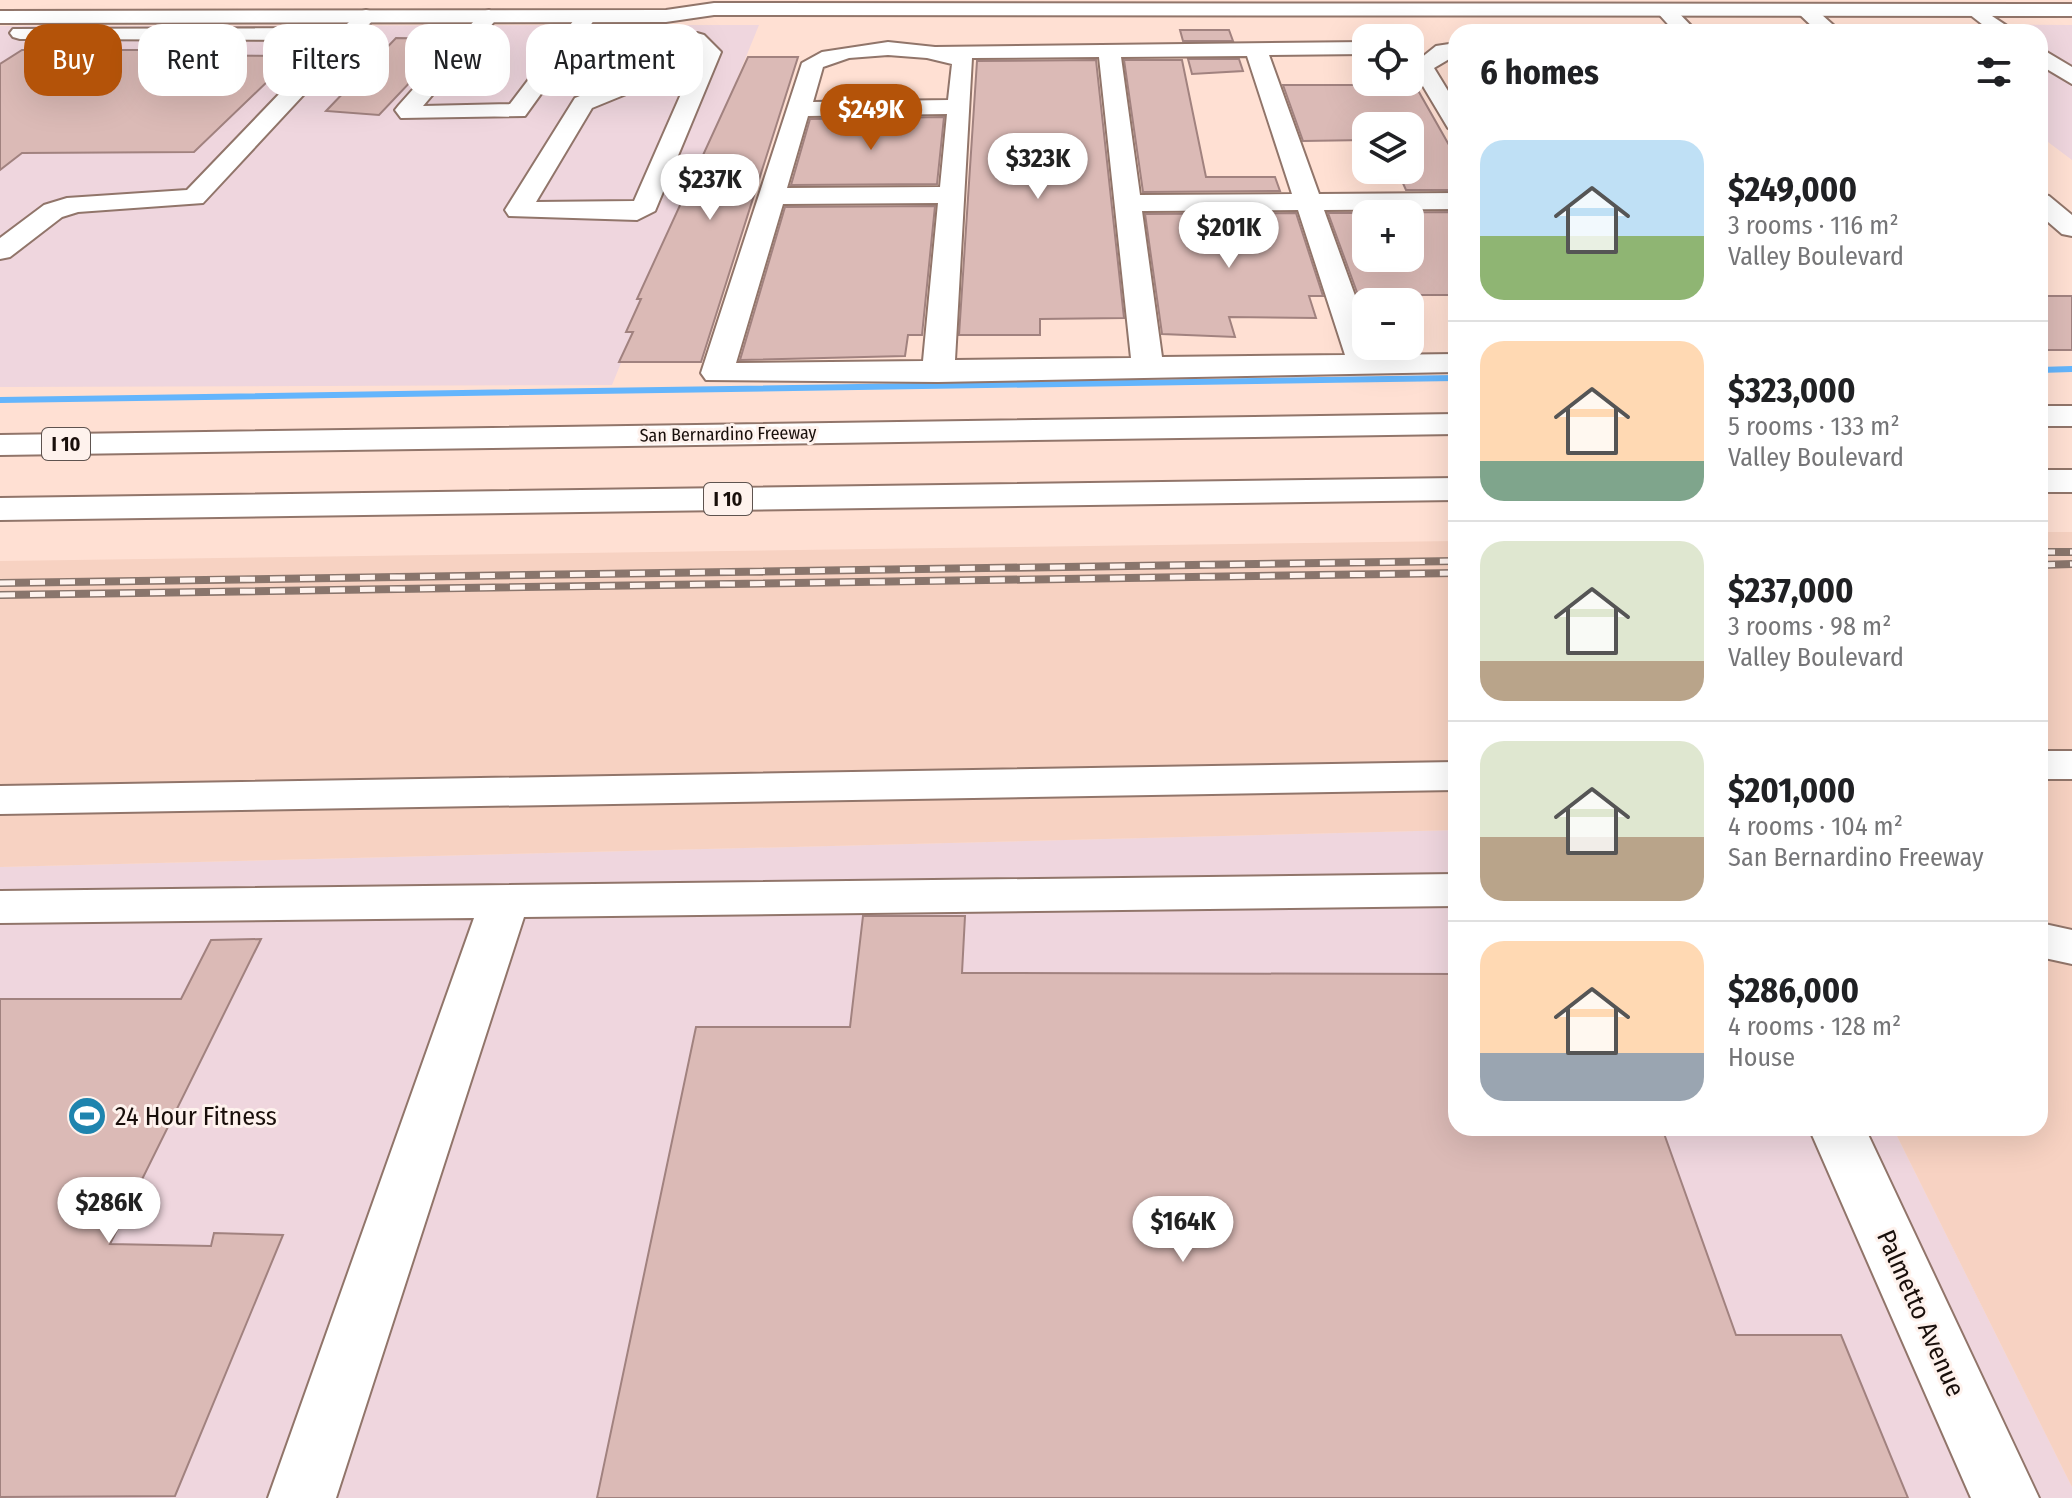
<!DOCTYPE html>
<meta charset="utf-8">
<style>
body{margin:0;font-family:"Fira Sans Condensed",sans-serif;background:#f6f6f6;color:#202124;height:100vh;display:flex;flex-direction:column;font-size:30px;white-space:nowrap}
*{box-sizing:border-box;margin:0}
p{font-size:26px;color:#757577}
.icon{flex:none;width:44px;height:44px;fill:none;stroke:currentColor;stroke-width:2;stroke-linecap:round;stroke-linejoin:round}
.map{position:relative;flex:1;overflow:hidden}
.drawer{position:absolute;left:1448px;top:24px;width:600px;height:1112px;display:flex;flex-direction:column;background:#fff;border-radius:24px;box-shadow:0 8px 32px #0002}
.drawer>*{flex:none}
.guide{position:absolute;left:24px;top:24px;width:760px;height:72px;display:flex;gap:16px}
.fabs{position:absolute;left:1352px;top:24px;display:grid;gap:16px}
.fabs a{display:grid;place-items:center;width:72px;height:72px;border-radius:16px;background:#fff;box-shadow:0 8px 32px #0002;font-size:40px}
.price{position:absolute;translate:-50% -68px;padding:0 18px;border-radius:28px;background:#fff;color:#222;font-size:26px;line-height:52px;filter:drop-shadow(0 2px 4px #0008)}
.price::after{content:'';position:absolute;left:50%;top:48px;width:24px;height:18px;margin-left:-12px;background:inherit;clip-path:polygon(0 0,100% 0,50% 100%)}
.price.current{background:#b45309;color:#fff}
ul{padding:0;list-style:none}
li{display:flex;align-items:center;gap:24px;height:200px;padding:0 32px}
li+li{border-top:2px solid #e0e0e0}
li span{display:grid;place-items:center;flex:none;width:224px;height:160px;border-radius:24px;color:#555}
li>.icon{margin-inline-start:auto}
span .icon{width:96px;height:96px;fill:#fffc;stroke-width:1}
li b{font-size:34px}
h2{display:flex;justify-content:space-between;align-items:center;height:96px;padding:0 32px;font-size:34px}
.chip{padding:0 28px;border-radius:24px;background:#fff;box-shadow:0 8px 32px #0002;font-size:28px;line-height:72px}
.chip.current{background:#b45309;color:#fff}
.map>svg:first-child{display:block}
.commercial{fill:#efd6de}
.built{fill:#f7d2c2}
.lines{fill:none;stroke-linecap:round;stroke-linejoin:round}
.stream{fill:#64b5fc;fill-rule:evenodd}
.building{fill:#dbbab6;stroke:#a1827f;stroke-width:2;fill-rule:evenodd}
.minor-casing{stroke:#91756a;stroke-width:4}
.major-casing{stroke:#91756a;stroke-width:4}
.highway-casing{stroke:#91756a;stroke-width:4}
.minor{fill:#fff;fill-rule:evenodd}
.major{fill:#fff;fill-rule:evenodd}
.highway{fill:#fff;fill-rule:evenodd}
.rail-casing{stroke:#89756c;stroke-width:8}
.rail{stroke:#fef2ed;stroke-width:5;stroke-dasharray:15;stroke-linecap:butt}
.labels{text-anchor:middle;stroke-width:6;stroke-linejoin:round;paint-order:stroke}
.far-street-label{font-size:18px;fill:#190f0b;stroke:#fef2ed}
.shield{fill:#fef2ed;stroke:#5e534f;stroke-width:2}
.shield-label{font-size:20px;font-weight:bold;fill:#190f0b}
.near-poi-label{font-size:26px;fill:#190f0b;stroke:#fef2ed;text-anchor:start}
.near-street-label{font-size:26px;fill:#190f0b;stroke:#fef2ed}
</style>
<div class="map">
<svg width="2072" height="1498" viewBox="0 0 2072 1498">
<rect width="100%" height="100%" fill="#ffe0d3"/>
<path class="commercial" d="M1889 24 2072 25V160L2040 136V32H1900Z
M759 25 612 385 0 387V26Z
M1456 830V1128H1893L2072 1487V1498H0V867Z"/>
<path class="built" d="M2040 532H2072V1487L1893 1128H2040Z
M1456 541V830L0 867V561Z"/>
<g class="lines">
<path class="stream" d="M2072 366V372L2040 373V367Z
M1456 375V381L0 403V397Z"/>
</g>
<path class="building" d="M1180 30H1229L1233 41H1183Z
M604 32H645L615 78 602 84H571Z
M396 38 451 39 379 115 326 111Z
M22 50H153L145 55 294 56 194 152 22 153 0 170V64Z
M748 57H798L701 362H619L633 332H626L641 299H637Z
M1188 59H1239L1243 71 1192 74Z
M1096 60 1124 318 1040 319V335H959L977 61Z
M1124 60H1182L1206 177H1275L1280 191 1143 192Z
M1359 78H1366V82H1410L1411 78 1449 145 1456 164V190H1406L1397 170H1410V126H1366V140L1303 141 1283 85H1362Z
M944 117 937 184 791 185 810 119Z
M935 206 922 335H908L905 356 740 360 785 207Z
M1456 212V295H1358L1328 213ZM1366 214H1410V258H1366Z
M1296 213 1323 296H1309L1316 318 1229 317 1235 337 1162 334 1145 214Z
M2040 296H2072V350H2040Z
M863 916H965L962 973 1456 974V1128H1662L1736 1335H1841L1908 1498H597L696 1027H850Z
M261 939 110 1244 211 1246 214 1233 283 1235 175 1496 0 1497V999H181L211 940Z"/>
<g class="lines">
<defs>
<path id="minor" d="M1805 4 1812 6 1841 32H1818L1795 10Z
M1974 4 2016 32H1992L1964 10Z
M1666 5 1673 7 1697 32H1675L1656 11Z
M366 10 373 12 376 16 373 20 203 203 78 212 62 217 10 257 0 259V238L44 205 67 198 187 190 331 40 20 39 13 37 10 33 13 29 343 28 359 12Z
M489 10 499 16 423 106 510 104 580 12H594L597 16 525 116 401 118 395 110 399 105 482 12Z
M697 33 704 35 721 52 655 211 637 220 509 216 505 210 575 98 619 80 637 50ZM693 47 699 53 634 201 536 202 592 108 636 90 653 59Z
M888 42 935 47 1366 42V54L1269 55 1319 194 1456 193V209L1324 210 1366 326V346H1373L1376 355 1456 354V372L938 382 706 380 701 373 802 63 822 52ZM888 55 927 58 952 64 948 100 813 102 823 67 849 58ZM1247 56 1292 194 1140 195 1121 57ZM1099 57 1131 358 955 360 972 58ZM947 114 940 187 787 188 808 116ZM938 203 923 361 736 363 783 204ZM1298 210 1345 355 1162 357 1142 211Z
M1456 43V55L1434 68 1456 104V130L1448 128 1411 66 1436 46Z
M2040 48 2072 67V84L2040 65Z
M2040 194 2049 196 2072 215V236L2062 234 2040 215Z
M2040 751H2072V779H2040Z
M1456 762V790L0 814V786Z
M1456 874V906L524 917 336 1498H268L474 918 0 923V891Z
M2040 923 2072 930V964L2040 957Z
M1809 1128H1865L2039 1498H1971Z"/>
<path id="major" d="M714 3 2072 4V16L714 15 666 22 0 23V11L666 10Z"/>
<path id="highway" d="M2040 406H2072V426H2040Z
M1456 414V434L0 455V435Z
M2040 470H2072V492H2040Z
M1456 478V500L0 520V498Z"/>
</defs>
<use href="#minor" class="minor-casing"/>
<use href="#major" class="major-casing"/>
<use href="#highway" class="highway-casing"/>
<use href="#minor" class="minor"/>
<use href="#major" class="major"/>
<use href="#highway" class="highway"/>
<defs>
<path id="rail" d="M2040 552H2072
M2040 565 2072 564
M0 583 1456 561
M0 595 1456 573"/>
</defs>
<use href="#rail" class="rail-casing"/>
<use href="#rail" class="rail"/>
</g>
<defs>
<symbol id="stadium-disc" viewBox="-11 -11 22 22"><circle r="9.5" fill="#1f84ae" stroke="#fef2ed"/><path d="M0-5a6.5 5 0 1 0 0 10a6.5 5 0 1 0 0-10ZM-3.5-1.8h7v3.6h-7Z" fill="#fff"/></symbol>
</defs>
<g fill-rule="evenodd">
<use href="#stadium-disc" x="65" y="1094" width="44" height="44"/>
</g>
<g class="labels">
<g class="far-street-label">
<text transform="translate(728 434) rotate(-1)" y="6">San Bernardino Freeway</text>
</g>
<g class="shield">
<rect x="42" y="428" width="48" height="32" rx="6"/>
<rect x="704" y="483" width="48" height="32" rx="6"/>
</g>
<g class="shield-label">
<text x="66" y="451">I 10</text>
<text x="728" y="506">I 10</text>
</g>
<g class="near-poi-label">
<text x="115" y="1125">24 Hour Fitness</text>
</g>
<g class="near-street-label">
<text transform="translate(1921 1313) rotate(66)" y="9">Palmetto Avenue</text>
</g>
</g>
</svg>
<div class="fabs">
<a><svg class="icon" aria-label="locate" viewBox="0 0 24 24"><circle cx="12" cy="12" r="6"/><path d="M12 2v4M12 18v4M2 12h4M18 12h4"/></svg></a>
<a><svg class="icon" aria-label="layers" viewBox="0 0 24 24"><path d="M12 4l9 5-9 5-9-5zM3 14l9 5 9-5"/></svg></a>
<a>+</a>
<a>−</a>
</div>
<b class="price current" style="left:871px;top:152px">$249K</b>
<b class="price" style="left:1038px;top:201px">$323K</b>
<b class="price" style="left:710px;top:222px">$237K</b>
<b class="price" style="left:1229px;top:270px">$201K</b>
<b class="price" style="left:109px;top:1245px">$286K</b>
<b class="price" style="left:1183px;top:1264px">$164K</b>
<div class="guide">
<a class="chip current">Buy</a>
<a class="chip">Rent</a>
<a class="chip">Filters</a>
<a class="chip">New</a>
<a class="chip">Apartment</a>
</div>
<section class="drawer">
<h2>6 homes<svg class="icon" aria-label="filters" viewBox="0 0 24 24"><path d="M4 7h16M4 17h16"/><circle cx="9" cy="7" r="2"/><circle cx="15" cy="17" r="2"/></svg></h2>
<ul>
<li><span style="background:linear-gradient(#bfe0f5 60%,#8fb573 0)"><svg class="icon" aria-label="home" viewBox="0 0 24 24"><path d="M3 11l9-7 9 7M6 9v11h12V9"/></svg></span><div><b>$249,000</b><p>3 rooms · 116 m²</p><p>Valley Boulevard</p></div></li>
<li><span style="background:linear-gradient(#ffd9b3 75%,#7fa58c 0)"><svg class="icon" aria-label="home" viewBox="0 0 24 24"><path d="M3 11l9-7 9 7M6 9v11h12V9"/></svg></span><div><b>$323,000</b><p>5 rooms · 133 m²</p><p>Valley Boulevard</p></div></li>
<li><span style="background:linear-gradient(#dfe7d0 75%,#b9a48a 0)"><svg class="icon" aria-label="home" viewBox="0 0 24 24"><path d="M3 11l9-7 9 7M6 9v11h12V9"/></svg></span><div><b>$237,000</b><p>3 rooms · 98 m²</p><p>Valley Boulevard</p></div></li>
<li><span style="background:linear-gradient(#dfe7d0 60%,#b9a48a 0)"><svg class="icon" aria-label="home" viewBox="0 0 24 24"><path d="M3 11l9-7 9 7M6 9v11h12V9"/></svg></span><div><b>$201,000</b><p>4 rooms · 104 m²</p><p>San Bernardino Freeway</p></div></li>
<li><span style="background:linear-gradient(#ffd9b3 70%,#9aa5b1 0)"><svg class="icon" aria-label="home" viewBox="0 0 24 24"><path d="M3 11l9-7 9 7M6 9v11h12V9"/></svg></span><div><b>$286,000</b><p>4 rooms · 128 m²</p><p>House</p></div></li>
</ul>
</section>
</div>
